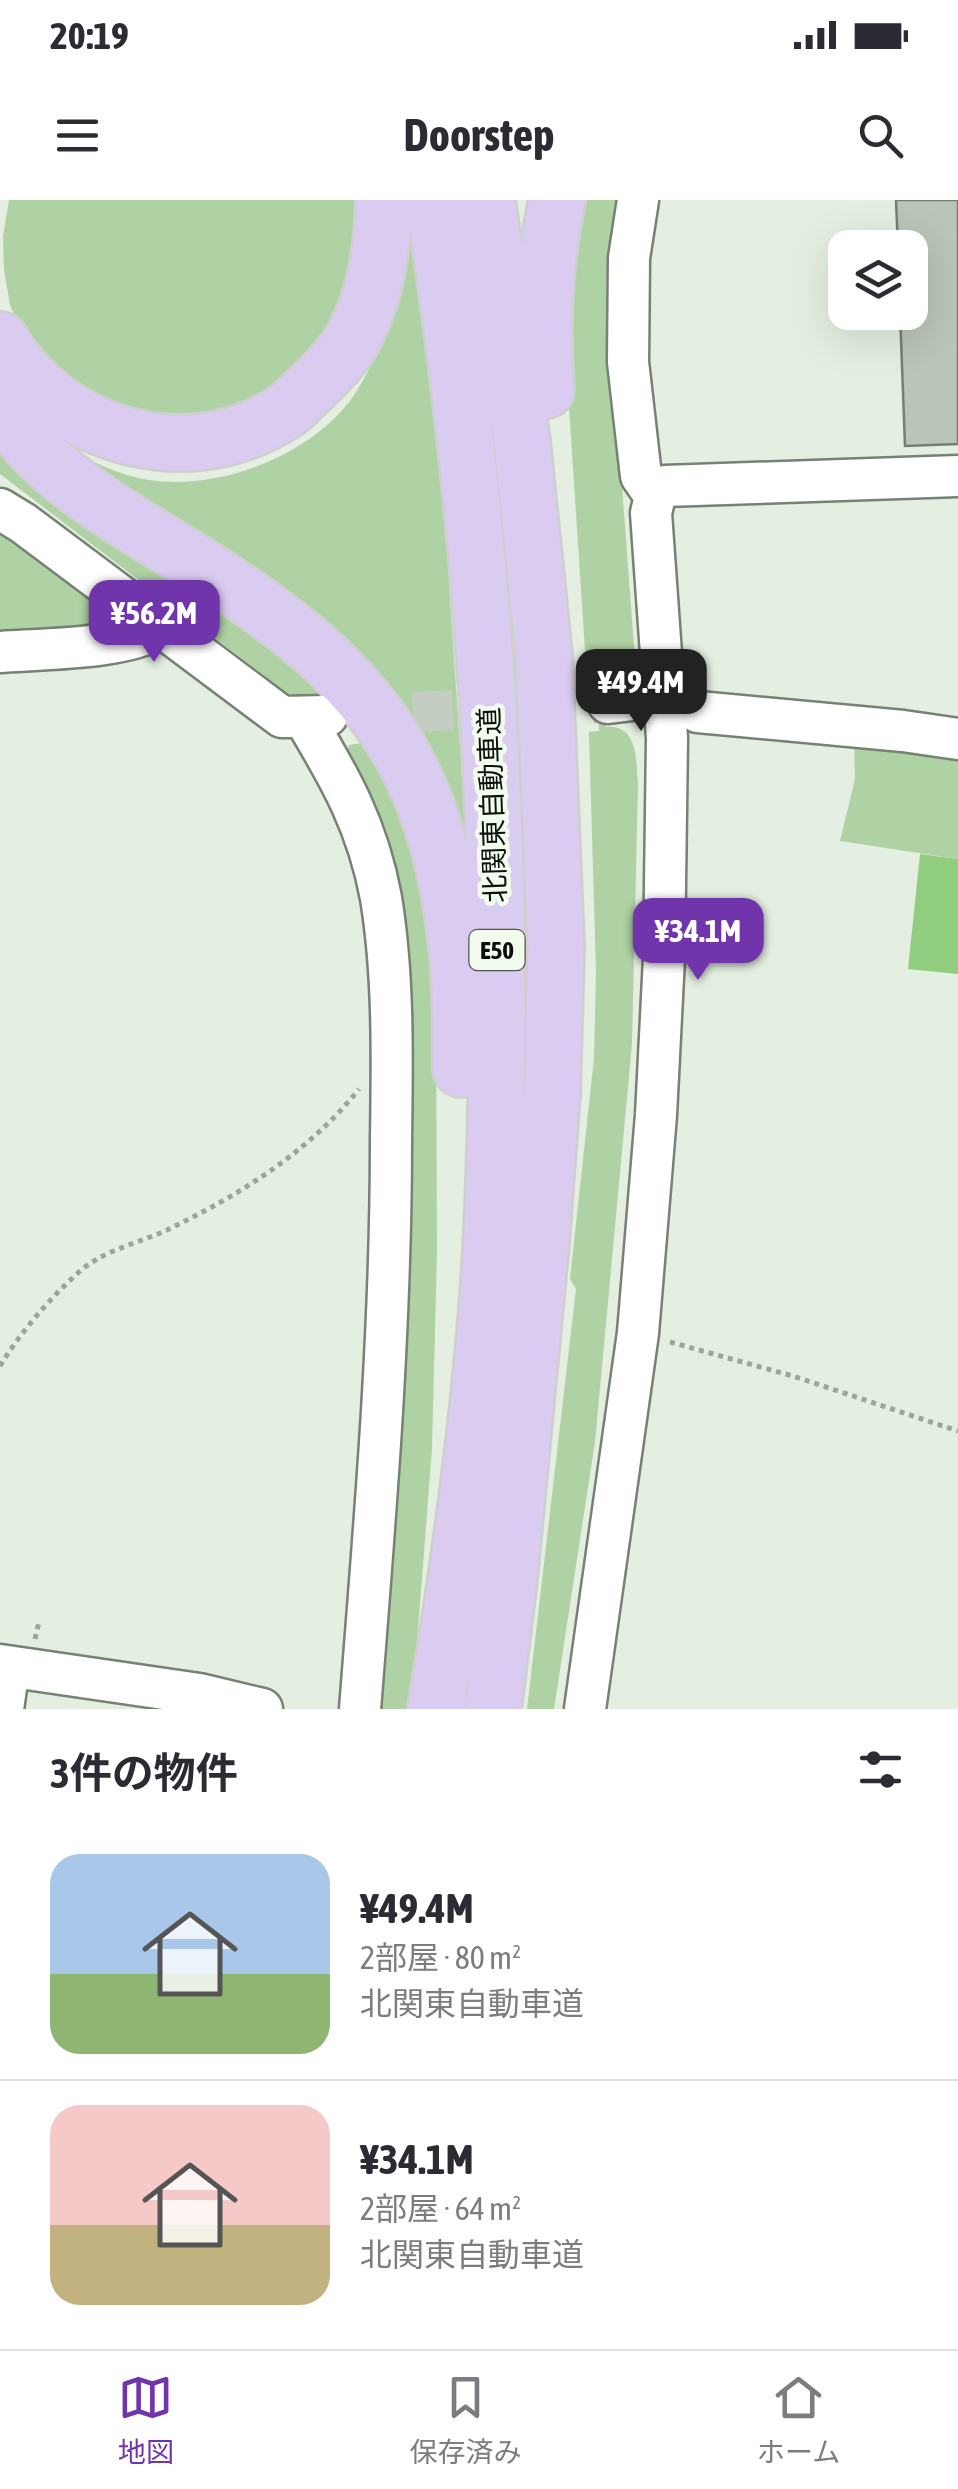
<!DOCTYPE html>
<html lang="ja">
<meta charset="utf-8">
<style>
body{margin:0;font-family:"Asap Condensed","Noto Sans JP",sans-serif;background:#f7f7f7;color:#2b2b33;height:100vh;display:flex;flex-direction:column;font-size:38px;white-space:nowrap}
*{box-sizing:border-box;margin:0}
p{font-size:32px;color:#7c7c81}
.icon{flex:none;width:55px;height:55px;fill:none;stroke:currentColor;stroke-width:2;stroke-linecap:round;stroke-linejoin:round}
.map{position:relative;height:1509px;overflow:hidden}
.panel{display:flex;flex-direction:column;background:#fff;flex:1}
.panel>*{flex:none}
.fabs{position:absolute;left:828px;top:30px;display:grid;gap:20px}
.fabs a{display:grid;place-items:center;width:100px;height:100px;border-radius:20px;background:#fff;box-shadow:0 10px 40px #0002;font-size:50px}
.price{position:absolute;translate:-50% -85px;padding:0 22px;border-radius:20px;background:#7035ab;color:#fff;font-size:32px;line-height:65px;filter:drop-shadow(0 2px 5px #0008)}
.price::after{content:'';position:absolute;left:50%;top:60px;width:30px;height:22px;margin-left:-15px;background:inherit;clip-path:polygon(0 0,100% 0,50% 100%)}
.price.current{background:#222;color:#fff}
ul{padding:0;list-style:none}
li{display:flex;align-items:center;gap:30px;height:250px;padding:0 50px}
li+li{border-top:2px solid #e1e1e2}
li span{display:grid;place-items:center;flex:none;width:280px;height:200px;border-radius:30px;color:#555}
li>.icon{margin-inline-start:auto}
span .icon{width:120px;height:120px;fill:#fffc;stroke-width:1}
li b{font-size:42px}
h2{display:flex;justify-content:space-between;align-items:center;height:120px;padding:0 50px;font-size:42px}
.status{display:flex;justify-content:space-between;align-items:center;height:70px;padding:0 50px;background:#fff;direction:ltr}
.status svg{height:28px;fill:currentColor}
header{display:flex;justify-content:space-between;align-items:center;height:130px;padding:0 50px;background:#fff;font-size:45px;font-weight:700}
.tab-bar{display:flex;justify-content:space-around;align-items:center;height:140px;border-top:2px solid #e1e1e2;background:#fff;font-size:28px;color:#7c7c81}
.tab-bar a{display:grid;justify-items:center;gap:5px}
.tab-bar .current{color:#7035ab}
.map>svg:first-child{display:block}
.green{fill:#aed2a3}
.forest{fill:#90cd7f}
.building{fill:#bac4b7;stroke:#757f72;stroke-width:2.5}
.lines{fill:none;stroke-linecap:round;stroke-linejoin:round}
.minor-tunnel{stroke:#c4cdc1;stroke-width:40;stroke-dasharray:40 20;stroke-linecap:butt}
.minor-casing{stroke:#778174;stroke-width:45}
.highway-casing{stroke:#cecfce;stroke-width:60}
.path{stroke:#9da59b;stroke-width:5;stroke-dasharray:5 5;stroke-linecap:butt}
.minor{stroke:#fff;stroke-width:40}
.highway{stroke:#dacbf1;stroke-width:55}
.labels{text-anchor:middle;stroke-width:9;stroke-linejoin:round;paint-order:stroke}
.shield{fill:#f1fcee;stroke:#51564f;stroke-width:2.5}
.shield-label{font-size:25px;font-weight:bold;fill:#0c0f0b}
.street-label{font-size:28px;fill:#0c0f0b;stroke:#f1fcee}
</style>
<div class="status"><b>20:19</b><svg viewBox="0 0 49 12"><path d="M0 12V9h3v3zM5 12V6h3v6zM10 12V3h3v9zM15 12V0h3v12zM26 1h20v11H26zM47 4h2v5h-2z"/></svg></div>
<header><svg class="icon" aria-label="menu" viewBox="0 0 24 24"><path d="M4 6h16M4 12h16M4 18h16"/></svg>Doorstep<svg class="icon" aria-label="search" viewBox="0 0 24 24"><circle cx="10" cy="10" r="6"/><path d="M15 15l6 6"/></svg></header>
<div class="map">
<svg width="958" height="1509" viewBox="0 0 958 1509">
<rect width="100%" height="100%" fill="#e4efe1"/>
<path class="green" d="M9 0H363L356 76 318 162 200 227 96 211 20 130 10 105 4 70 3 36Z
M586 0H622L618 232 635 460 622 482 617 483 612 476 605 479 606 527C638 524 636 560 638 584L632 844 595 1242 554 1509H527L576 1089 570 1079 594 858 596 773 589 532 599 531 596 481H587L567 177 568 93Z
M409 30 442 276 470 698 417 556 84 258C106 267 126 277 149 280 222 291 319 253 358 189 388 140 401 86 409 30Z
M0 248 219 406 332 494 307 502 288 494 0 274Z
M7 331 120 411 114 431 0 435V334Z
M854 538 958 553V659L840 641 855 579Z
M363 543 387 581 404 616 428 717 436 815 437 1052 432 1248 412 1509H381L380 1506 403 799 346 555 349 545Z"/>
<path class="forest" d="M920 654 958 659V774L908 769Z"/>
<path class="building" d="M896 0H958V244L905 246 900 112H910V48H898Z"/>
<g class="lines">
<path class="minor-tunnel" d="M353 515 608 503"/>
<defs>
<path id="minor" d="M638 0 629 58 628 162 641 276 655 296
M0 309 23 323 282 517 327 516
M0 452C38 449 134 449 160 426
M608 503 665 496
M698 512 903 531 958 539
M304 518C341 579 368 627 381 698 394 777 392 861 391 941 391 1131 375 1320 360 1509
M0 1465 199 1494 262 1509
M3 1509 9 1467
M585 1509 638 1133 656 915 664 758 667 538 651 313 655 296 665 286 958 276"/>
<path id="highway" d="M434 0C486 343 508 686 492 1033 484 1192 462 1352 436 1509
M487 0 522 242 544 456 556 747 552 892 541 1042 509 1378 493 1509
M0 140C57 237 188 275 284 212 295 205 303 194 313 186 327 172 342 158 352 140 375 99 383 47 384 0
M546 190C541 126 544 63 557 0
M0 208C13 223 25 240 39 254 88 302 151 334 208 371 365 471 437 558 457 747 462 787 460 829 461 869"/>
</defs>
<use href="#minor" class="minor-casing"/>
<use href="#highway" class="highway-casing"/>
<path class="path" d="M670 1142 793 1176 958 1231
M0 1166C20 1133 50 1098 79 1072 103 1050 140 1043 169 1029 241 994 309 952 359 889
M35 1439 39 1422"/>
<use href="#minor" class="minor"/>
<use href="#highway" class="highway"/>
</g>
<g class="labels">
<rect class="shield" x="469.5" y="730" width="55" height="40" rx="8"/>
<g class="shield-label">
<text x="497" y="759">E50</text>
</g>
<g class="street-label">
<text transform="translate(492 605) rotate(-92)" y="10">北関東自動車道</text>
</g>
</g>
</svg>
<div class="fabs">
<a><svg class="icon" aria-label="layers" viewBox="0 0 24 24"><path d="M12 4l9 5-9 5-9-5zM3 14l9 5 9-5"/></svg></a>
</div>
<b class="price" style="left:154px;top:465px">¥56.2M</b>
<b class="price current" style="left:641px;top:534px">¥49.4M</b>
<b class="price" style="left:698px;top:783px">¥34.1M</b>
</div>
<section class="panel">
<h2>3件の物件<svg class="icon" aria-label="filters" viewBox="0 0 24 24"><path d="M4 7h16M4 17h16"/><circle cx="9" cy="7" r="2"/><circle cx="15" cy="17" r="2"/></svg></h2>
<ul>
<li><span style="background:linear-gradient(#a9c7e8 60%,#8fb573 0)"><svg class="icon" aria-label="home" viewBox="0 0 24 24"><path d="M3 11l9-7 9 7M6 9v11h12V9"/></svg></span><div><b>¥49.4M</b><p>2部屋 · 80 m²</p><p>北関東自動車道</p></div></li>
<li><span style="background:linear-gradient(#f6c9c9 60%,#c2b280 0)"><svg class="icon" aria-label="home" viewBox="0 0 24 24"><path d="M3 11l9-7 9 7M6 9v11h12V9"/></svg></span><div><b>¥34.1M</b><p>2部屋 · 64 m²</p><p>北関東自動車道</p></div></li>
</ul>
</section>
<nav class="tab-bar">
<a class="current"><svg class="icon" aria-label="map" viewBox="0 0 24 24"><path d="M3 6l6-2 6 2 6-2v14l-6 2-6-2-6 2zM9 4v14M15 6v14"/></svg>地図</a>
<a><svg class="icon" aria-label="saved" viewBox="0 0 24 24"><path d="M7 4h10v16l-5-4-5 4z"/></svg>保存済み</a>
<a><svg class="icon" aria-label="home" viewBox="0 0 24 24"><path d="M3 11l9-7 9 7M6 9v11h12V9"/></svg>ホーム</a>
</nav>
